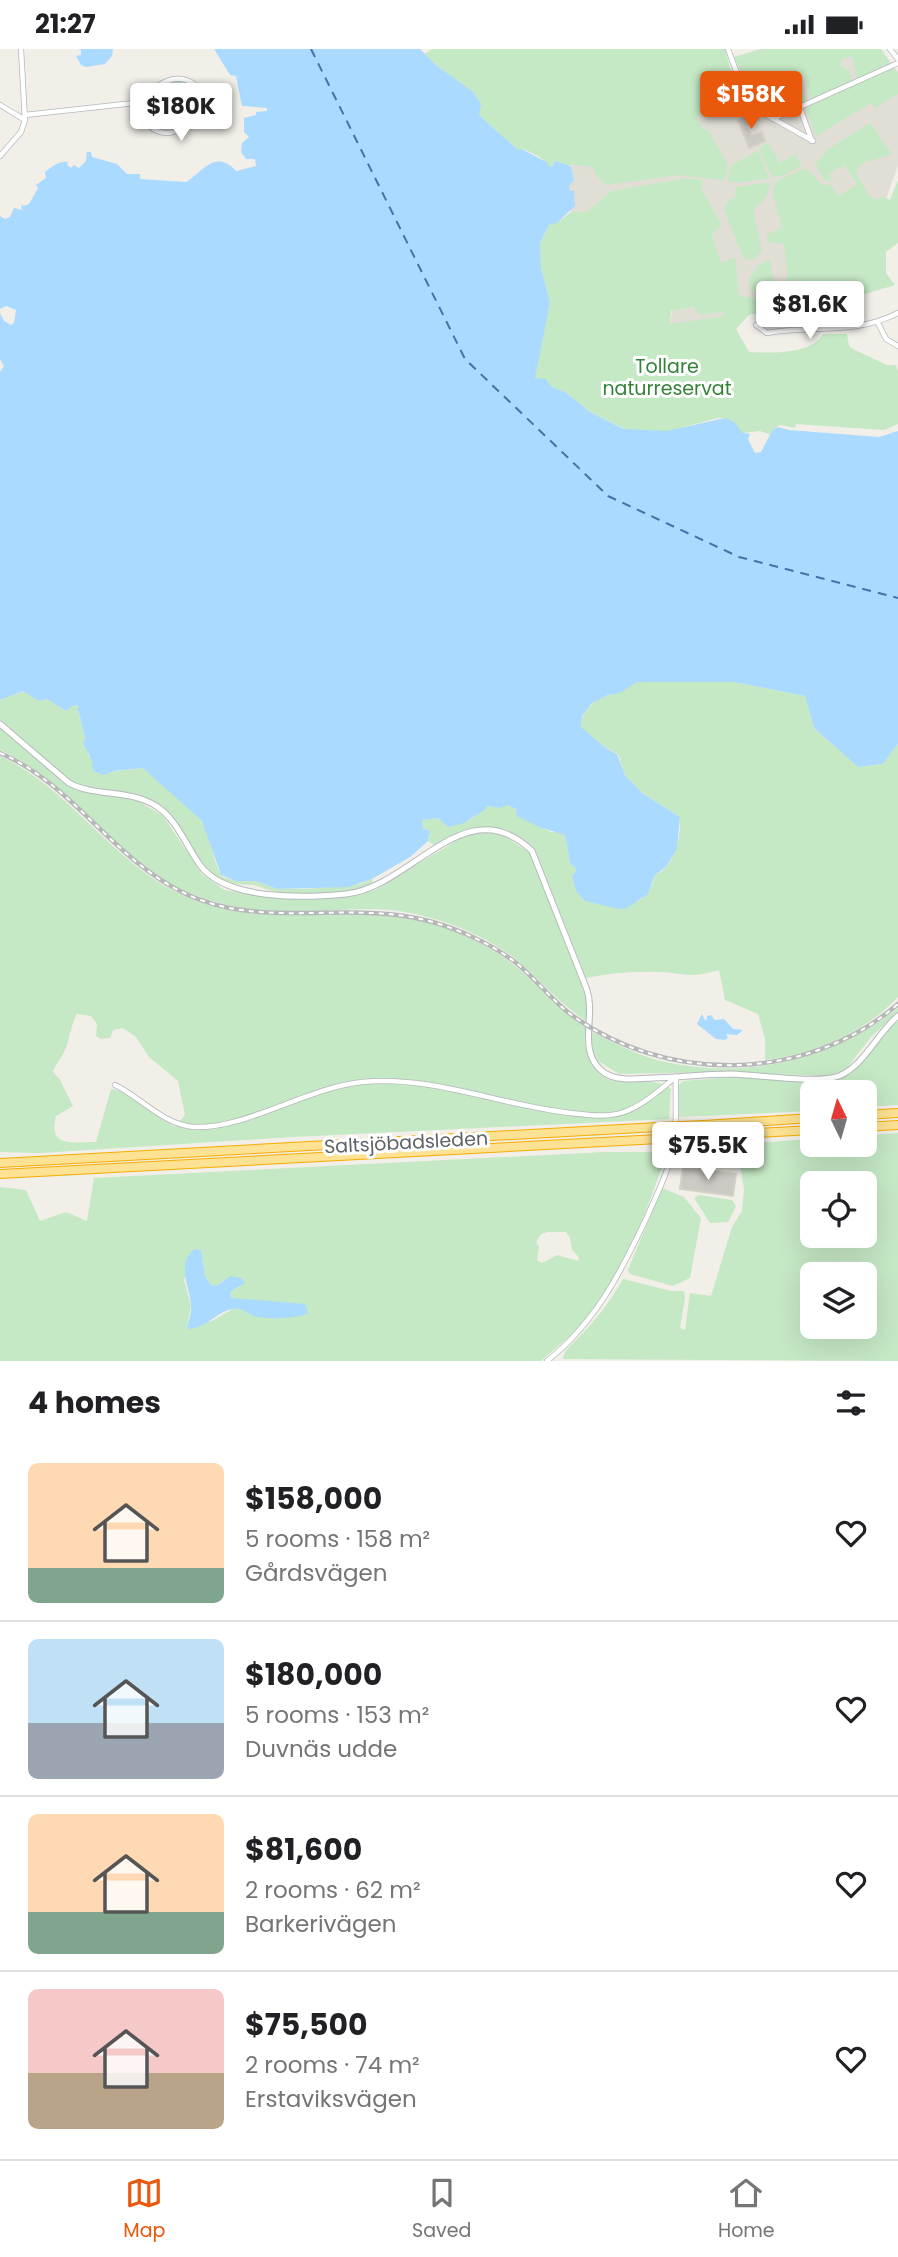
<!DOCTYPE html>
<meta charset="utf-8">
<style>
body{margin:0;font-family:Poppins,sans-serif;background:#f6f6f6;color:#202124;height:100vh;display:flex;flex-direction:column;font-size:26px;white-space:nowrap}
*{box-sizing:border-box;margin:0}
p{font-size:23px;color:#757577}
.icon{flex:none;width:38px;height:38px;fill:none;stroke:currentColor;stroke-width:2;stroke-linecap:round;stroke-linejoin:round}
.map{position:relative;height:1312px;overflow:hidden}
.details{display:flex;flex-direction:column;background:#fff;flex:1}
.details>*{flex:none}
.needle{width:46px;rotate:355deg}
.fabs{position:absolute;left:800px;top:1031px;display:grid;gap:14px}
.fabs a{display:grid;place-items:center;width:77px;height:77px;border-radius:10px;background:#fff;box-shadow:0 7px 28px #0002;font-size:35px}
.price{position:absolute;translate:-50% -60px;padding:0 16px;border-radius:7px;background:#fff;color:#222;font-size:23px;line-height:46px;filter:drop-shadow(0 2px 4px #0008)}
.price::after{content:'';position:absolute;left:50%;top:42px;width:21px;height:16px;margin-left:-10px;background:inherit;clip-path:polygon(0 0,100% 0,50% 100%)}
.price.selected{background:#ea580c;color:#fff}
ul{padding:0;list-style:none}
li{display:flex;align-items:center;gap:21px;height:175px;padding:0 28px}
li+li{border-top:2px solid #e0e0e0}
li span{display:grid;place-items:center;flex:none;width:196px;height:140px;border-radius:10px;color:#555}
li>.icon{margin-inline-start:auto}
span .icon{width:84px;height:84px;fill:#fffc;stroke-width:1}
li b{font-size:30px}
h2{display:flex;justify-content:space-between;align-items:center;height:84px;padding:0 28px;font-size:30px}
.status{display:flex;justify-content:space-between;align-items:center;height:49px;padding:0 35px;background:#fff;direction:ltr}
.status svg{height:19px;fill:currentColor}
.menu{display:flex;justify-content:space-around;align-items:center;height:98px;border-top:2px solid #e0e0e0;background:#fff;font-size:19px;color:#757577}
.menu a{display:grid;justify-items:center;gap:4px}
.menu .selected{color:#ea580c}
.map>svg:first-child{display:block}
.education{fill:#e1ded6}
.green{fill:#c5e8c5;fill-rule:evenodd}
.water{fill:#aadaff}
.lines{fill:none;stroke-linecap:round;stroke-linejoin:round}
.ferry{stroke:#4174aa;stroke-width:2;stroke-dasharray:9 7;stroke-linecap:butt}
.building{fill:#cccac5;stroke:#d6d1c6;stroke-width:2}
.minor-casing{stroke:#b5b8bc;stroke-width:6}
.tertiary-casing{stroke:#b5b8bc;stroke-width:7}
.motorway-casing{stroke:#f9ab00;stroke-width:10}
.minor{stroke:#fff;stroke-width:4.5}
.tertiary{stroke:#fff;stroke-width:5}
.motorway{stroke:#fde293;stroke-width:8}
.rail-casing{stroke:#b6b7b8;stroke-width:4.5}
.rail{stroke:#fff;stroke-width:2;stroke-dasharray:5;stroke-linecap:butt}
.motorway-bridge-casing{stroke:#f9ab00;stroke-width:10;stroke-linecap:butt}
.motorway-bridge{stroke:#fde293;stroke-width:8}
.labels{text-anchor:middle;stroke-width:6;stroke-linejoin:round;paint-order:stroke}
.park-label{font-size:19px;fill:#348238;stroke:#fff}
.street-label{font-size:19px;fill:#5f6368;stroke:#fff}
</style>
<div class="status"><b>21:27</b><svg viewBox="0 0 49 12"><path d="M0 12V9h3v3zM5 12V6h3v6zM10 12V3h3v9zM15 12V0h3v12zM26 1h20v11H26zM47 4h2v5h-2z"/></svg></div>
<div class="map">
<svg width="898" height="1312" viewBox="0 0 898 1312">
<rect width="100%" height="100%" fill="#f1efe8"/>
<path class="education" d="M881 0 898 23V116L886 150 882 147 786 238 758 249 729 266 670 276 672 262 695 258 723 221 712 185 722 176 701 139 703 131 687 129 611 142 587 163H571L574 141 569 142V137L574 131 571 117 664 78 687 66 789 28 804 25 839 9Z"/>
<path class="green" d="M432 0H725L730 19 758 58 737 63 735 60 743 56 740 50 735 52 733 49 696 68 702 79 709 82 728 116 724 131 679 126 605 136 593 122 595 120C579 112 570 120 555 112L552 118 548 117C543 108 532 104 523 100L518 101 479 66 469 41 423 6Z
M761 0H881L890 14 883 20 857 31 852 8 842 10 840 16 844 20H849L852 34 811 51 804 26 792 27 790 36 803 40 807 53 771 67 746 35 734 8Z
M892 19 898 23V45L875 59 871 54 816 87 806 59Z
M179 31 190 37 197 50C194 92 135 89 143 52L163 37Z
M870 74 892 105 860 115 859 120 855 123 870 147 877 151 882 147 890 151 898 131V194L886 203V224L895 236 855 248 800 255 749 266 736 280 749 303C769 304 812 306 823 285H847L849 297 853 300 887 316H896L898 323V375L884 381 796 375 795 379 779 376 771 386 760 382 743 384 725 369H718L669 382H629L590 363 565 343 552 338 546 330H535L536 313 550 253 541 219 540 194 551 174H557L571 163H587L611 142 687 129 703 131 701 139 722 176 712 185 721 214 735 208 739 247 758 249 791 233H788L785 228 788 227 784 195 769 193 766 186 782 179 772 143 777 132 806 119 821 135 831 136 839 147 857 135 844 116 829 125 832 132 824 131 815 115 826 104 825 102ZM694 258 699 266 724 263V267L670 275 671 262Z
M768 94 780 114 795 105 802 116 785 126 772 128 759 99Z
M758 102 769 129 738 134 727 132 731 116Z
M770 133C770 142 764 155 755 158L754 166 762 201 754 210 747 211 742 206 724 160 730 150 735 149 736 138Z
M770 210 773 228 780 236 751 244 749 230 757 217Z
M637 633H734L805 647 814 679 858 718 883 715 898 695V948C862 985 816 1005 765 1011V990L758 965 725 951 719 921C689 930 686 924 658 923 634 922 610 924 586 929L535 800C505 768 470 776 436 797L428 792 430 786 423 780 422 771 438 769 448 778 470 771 487 757 495 758 508 756 516 760 518 767 551 783H562L565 786 570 814 577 820 574 835 585 852C614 856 647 865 655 826 676 817 681 787 680 768L642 744 625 726 618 705C603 699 593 689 581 678 581 648 616 647 637 633Z
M24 642 39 652 47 650 66 662 74 656 79 657 77 662C83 671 81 682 86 688 84 708 93 713 108 723L143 719C158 732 196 760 204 776 213 793 212 814 223 828L236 832H255L278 840H306L360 835 372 830 373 835C343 846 305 849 273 842 266 841 260 837 252 836 232 835 219 835 205 818 188 797 182 770 157 755 131 738 98 744 70 732L0 670V651Z
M0 679 70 738 138 752 163 767 202 825 224 841 282 849 349 848 375 841 464 787 488 783 504 787 530 804 588 953V973C562 957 543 934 520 914 491 889 448 871 410 864 376 857 343 861 309 863 268 864 228 860 190 844 114 813 74 733 0 701Z
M0 707C73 741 114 818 189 849 267 882 349 853 429 874 458 882 490 897 514 916 539 936 559 960 586 978 583 991 585 1003 592 1015 610 1048 648 1022 671 1040L669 1070 293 1088 41 1104 0 1103ZM77 965 91 967 97 975 96 987 101 990 110 989 113 981 123 979 136 988 149 1008 178 1032 185 1066 175 1078 121 1042 111 1040 96 1093C73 1093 48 1099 56 1067L73 1057 60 1031 53 1023C56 1014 60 1011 64 1003 69 994 70 978 77 965Z
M898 959V963L871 988 846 1020 828 1027 721 1023 619 1025 598 1012 593 1002 590 982C614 994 638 1007 665 1013 747 1031 833 1011 898 959Z
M898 972V1056L865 1058 864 1043H812V1062L679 1068V1036L683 1032 731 1028 828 1033C867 1026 870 993 898 972Z
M898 1084V1312L563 1310C564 1302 569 1298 575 1292 595 1273 610 1253 623 1230L671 1242H684L685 1249 680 1279 685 1281 690 1244 711 1247 732 1178 742 1162 744 1140 738 1104 740 1095 812 1090V1096H864L865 1086ZM812 1134H864V1186H812ZM812 1225H864V1278H812Z
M605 1103H667C647 1161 625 1225 585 1272 572 1287 555 1299 541 1312H0V1138L26 1141 40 1172 66 1163 87 1172 94 1129ZM548 1183H566L570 1189 572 1201 579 1208 578 1212 557 1206 542 1214 537 1211 539 1198 536 1193 541 1185ZM195 1200 201 1201 205 1227 211 1236 216 1237 224 1231 241 1237 230 1243 231 1249 245 1261 233 1260 212 1272 187 1277 191 1257 184 1231Z
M662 1139 684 1148 701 1169 690 1229 673 1237 630 1225 628 1221Z
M699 1146 732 1151 736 1157 728 1173 710 1174 694 1149Z"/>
<path class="water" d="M78 0H113L112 7 105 15 86 18 81 16 76 7 81 6V1Z
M214 0H420L436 16 473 43 481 55 479 66 518 101 522 100 548 114V117L552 118 555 112 571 117 574 131 569 137 570 142 574 141 575 157 557 174 550 175 540 194 541 219 550 253 535 329 546 330 552 338 565 343 590 363 624 380 667 382 725 369 734 373 743 384 750 385 748 390 755 404 761 403 772 382 778 378 789 381 879 388 898 382V695L883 715 858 718 814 679 805 647 734 633H637L620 644 608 646 591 655 582 667 581 678C593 688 603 699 617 705L625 726 642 744 680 768 677 800 666 818 655 826 648 845 627 859 619 860 585 852 576 842 572 827 577 821 570 814 565 786 539 778 517 767 516 760 508 756 500 759 487 757 486 760 464 774 448 778 438 769 422 771 423 780 430 782 428 792 410 808 372 830 348 838 278 840 255 832H236L221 826 202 772 143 719 114 722 104 726 93 722 92 712 83 694 86 688C81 682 83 671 77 661L79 657 74 656 66 662 47 650 39 652 23 642 0 651V323L4 317 0 310V264L4 272 11 276 14 274 16 261 6 257 0 260V167L5 170 10 168 14 159 22 161 21 155 23 157 29 155 38 139 36 136 46 129 45 123C51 118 60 111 68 113L67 116 71 119 74 116 79 119 86 112 87 103H91L92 108 117 115 127 125H140V130L186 133C202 124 215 99 236 122L256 117 255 110H246L241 103 242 94 249 88 244 83V69L256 66V63L267 62V59L242 57 236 27 230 26Z
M702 965 705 971H707V967L711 966 715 971 724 970 733 980 743 981 737 986 726 985 728 989 725 991 716 990 697 975Z
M195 1200 201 1201 205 1227 211 1236 216 1237 231 1227 241 1229 245 1234 230 1243 231 1249 305 1255 308 1264C297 1270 267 1271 254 1267 246 1264 243 1259 234 1260 218 1261 209 1278 189 1280L187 1278C189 1270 192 1263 191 1255 189 1237 176 1213 195 1200Z"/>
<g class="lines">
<path class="ferry" d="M311 0 465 310 608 447 739 508 898 549"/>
</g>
<path class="building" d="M754 64 757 71 747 75 752 87 762 83 765 92 749 99 738 71Z
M683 1118 736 1125 733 1147 680 1140Z"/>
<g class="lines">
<defs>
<path id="minor" d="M728 0 738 27 765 65 813 92
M890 0 898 10
M0 56 25 71
M800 59 812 92
M25 66 134 54C140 63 144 75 155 81 175 91 197 72 200 52L194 35C172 20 152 41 134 54
M773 70 898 14
M0 107 21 83 25 71 21 0
M878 274 886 290 898 297
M756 276 767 284C812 276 856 286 898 264
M115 1036C140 1048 164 1076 194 1078 247 1080 306 1039 362 1033 433 1026 502 1057 571 1064 588 1066 607 1069 624 1063 644 1056 659 1041 676 1028
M547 1312C596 1273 621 1223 647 1168 655 1149 666 1128 671 1108 678 1083 675 1054 676 1028"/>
<path id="tertiary" d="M0 675 69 734C95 748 130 740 156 757 177 770 186 797 200 816 226 852 306 849 346 845 412 838 466 738 532 802L587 941C596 968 577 1001 602 1022 615 1033 637 1030 653 1029 680 1028 706 1025 733 1025 758 1026 818 1035 839 1027 864 1017 878 983 898 967"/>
<path id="motorway" d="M864 1066 898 1064
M704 1076 812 1069
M864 1078 898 1076
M705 1087 812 1081
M0 1114 658 1078
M0 1125 659 1090"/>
</defs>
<use href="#minor" class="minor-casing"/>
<use href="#tertiary" class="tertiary-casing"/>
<use href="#motorway" class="motorway-casing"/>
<use href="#minor" class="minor"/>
<use href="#tertiary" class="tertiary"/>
<use href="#motorway" class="motorway"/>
<defs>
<path id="rail" d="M0 704C71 734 111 807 180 842 259 883 346 850 429 872 459 880 491 895 515 913 534 928 550 949 569 964 665 1036 807 1034 898 955"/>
</defs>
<use href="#rail" class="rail-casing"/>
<use href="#rail" class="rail"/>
<defs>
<path id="motorway-bridge" d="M658 1078 704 1076
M659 1090 705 1087"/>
</defs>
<use href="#motorway-bridge" class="motorway-bridge-casing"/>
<use href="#motorway-bridge" class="motorway-bridge"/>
</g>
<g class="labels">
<g class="park-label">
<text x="667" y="324">Tollare<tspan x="667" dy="22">naturreservat</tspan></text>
</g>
<g class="street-label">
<text transform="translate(406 1093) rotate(-3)" y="7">Saltsjöbadsleden</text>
</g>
</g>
</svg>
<div class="fabs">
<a><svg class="needle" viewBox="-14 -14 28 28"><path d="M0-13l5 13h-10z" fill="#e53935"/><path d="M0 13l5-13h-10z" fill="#757577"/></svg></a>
<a><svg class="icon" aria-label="locate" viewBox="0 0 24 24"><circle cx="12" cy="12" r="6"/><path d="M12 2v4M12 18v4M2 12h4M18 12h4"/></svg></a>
<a><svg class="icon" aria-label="layers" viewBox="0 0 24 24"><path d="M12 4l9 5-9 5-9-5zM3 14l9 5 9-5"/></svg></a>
</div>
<b class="price selected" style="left:751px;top:82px">$158K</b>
<b class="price" style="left:181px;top:94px">$180K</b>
<b class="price" style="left:810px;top:292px">$81.6K</b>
<b class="price" style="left:708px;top:1133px">$75.5K</b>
</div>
<section class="details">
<h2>4 homes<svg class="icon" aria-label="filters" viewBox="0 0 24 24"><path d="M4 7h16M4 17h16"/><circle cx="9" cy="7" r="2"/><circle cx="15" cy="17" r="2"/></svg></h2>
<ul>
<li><span style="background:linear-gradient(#ffd9b3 75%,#7fa58c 0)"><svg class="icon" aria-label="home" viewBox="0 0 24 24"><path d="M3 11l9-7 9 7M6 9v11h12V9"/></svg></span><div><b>$158,000</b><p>5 rooms · 158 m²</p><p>Gårdsvägen</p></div><svg class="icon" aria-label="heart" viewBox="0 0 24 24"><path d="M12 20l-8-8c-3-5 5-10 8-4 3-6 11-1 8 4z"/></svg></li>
<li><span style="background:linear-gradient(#bfe0f5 60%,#9aa5b1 0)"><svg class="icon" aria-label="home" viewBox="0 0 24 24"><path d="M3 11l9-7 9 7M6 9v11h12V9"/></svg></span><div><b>$180,000</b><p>5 rooms · 153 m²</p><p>Duvnäs udde</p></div><svg class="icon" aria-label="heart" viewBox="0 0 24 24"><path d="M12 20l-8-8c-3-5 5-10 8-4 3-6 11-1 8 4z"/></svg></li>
<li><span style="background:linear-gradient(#ffd9b3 70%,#7fa58c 0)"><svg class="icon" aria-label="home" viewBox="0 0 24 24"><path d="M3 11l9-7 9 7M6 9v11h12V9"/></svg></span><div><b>$81,600</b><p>2 rooms · 62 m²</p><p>Barkerivägen</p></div><svg class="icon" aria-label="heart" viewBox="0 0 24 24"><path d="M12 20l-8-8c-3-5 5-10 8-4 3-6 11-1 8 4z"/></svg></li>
<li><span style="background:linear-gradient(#f6c9c9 60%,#b9a48a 0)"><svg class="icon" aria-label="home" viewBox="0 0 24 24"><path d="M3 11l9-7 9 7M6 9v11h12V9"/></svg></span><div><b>$75,500</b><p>2 rooms · 74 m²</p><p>Erstaviksvägen</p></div><svg class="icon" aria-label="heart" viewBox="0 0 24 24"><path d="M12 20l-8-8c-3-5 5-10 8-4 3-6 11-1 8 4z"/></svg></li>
</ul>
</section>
<nav class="menu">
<a class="selected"><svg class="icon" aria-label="map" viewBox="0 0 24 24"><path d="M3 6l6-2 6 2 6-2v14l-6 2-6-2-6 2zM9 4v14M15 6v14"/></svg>Map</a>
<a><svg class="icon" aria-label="saved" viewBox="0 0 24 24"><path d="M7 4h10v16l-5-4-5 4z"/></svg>Saved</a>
<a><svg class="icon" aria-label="home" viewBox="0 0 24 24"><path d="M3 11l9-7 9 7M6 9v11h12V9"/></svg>Home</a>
</nav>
